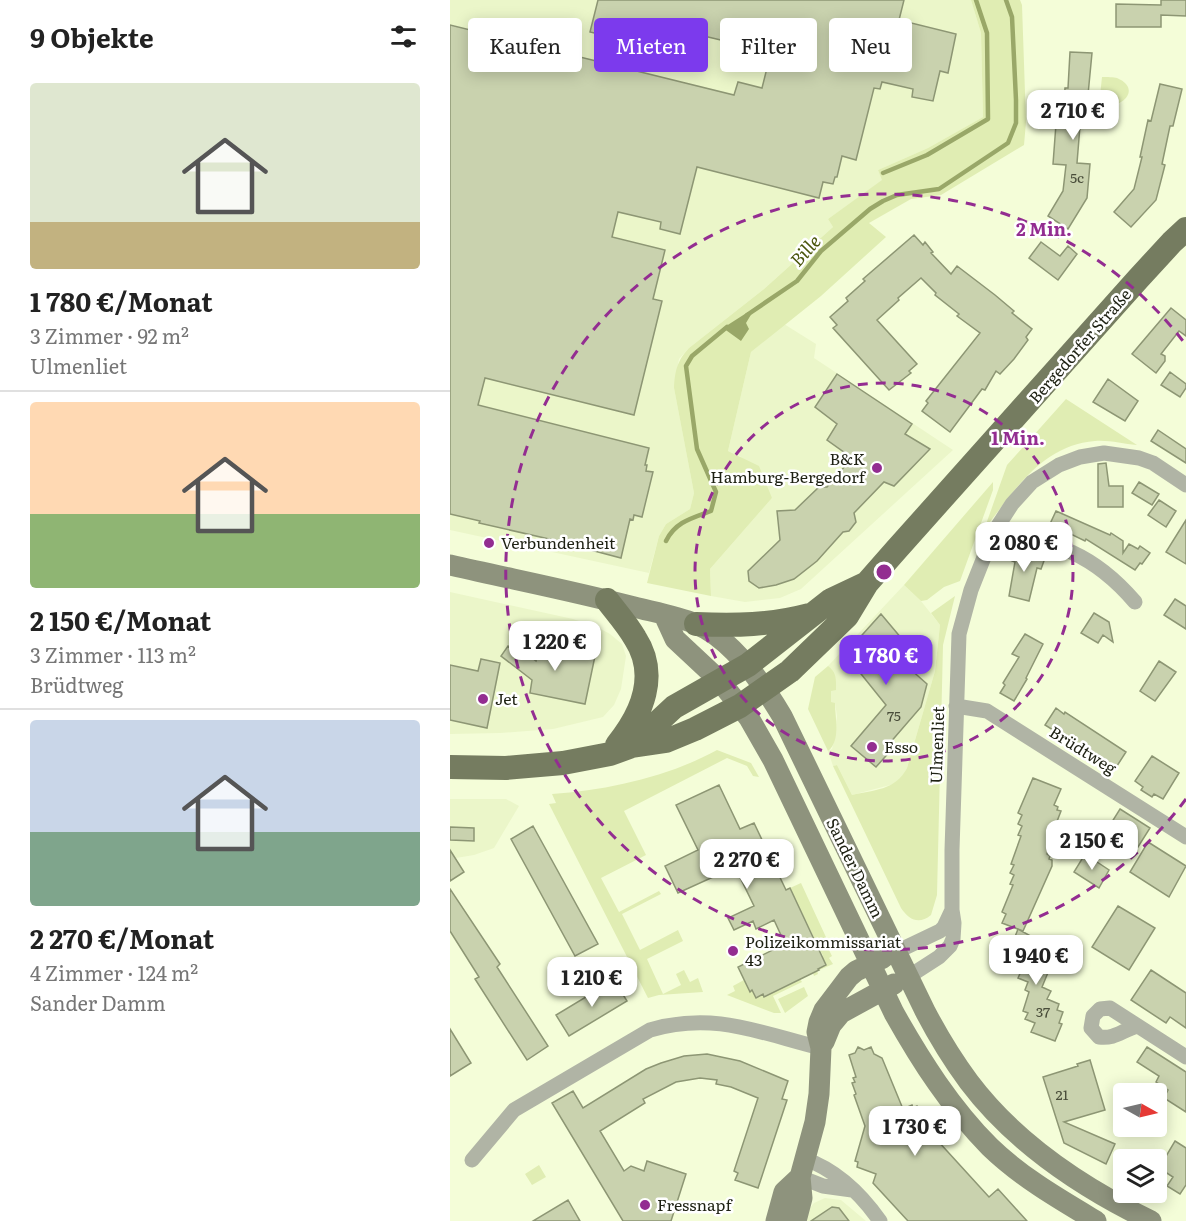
<!DOCTYPE html>
<html lang="de">
<meta charset="utf-8">
<style>
body{margin:0;font-family:Literata,serif;background:#f6f6f6;color:#222;height:100vh;display:flex;flex-direction:column;font-size:22px;white-space:nowrap}
*{box-sizing:border-box;margin:0}
p{font-size:20px;color:#767676}
.icon{flex:none;width:33px;height:33px;fill:none;stroke:currentColor;stroke-width:2;stroke-linecap:round;stroke-linejoin:round}
.map{position:relative;flex:1;overflow:hidden}
.details{display:flex;flex-direction:column;background:#fff;width:450px}
.details>*{flex:none}
.hud{position:absolute;left:18px;top:18px;width:570px;height:54px;display:flex;gap:12px}
.needle{width:39px;rotate:98deg}
.buttons{position:absolute;left:663px;top:1083px;display:grid;gap:12px}
.buttons a{display:grid;place-items:center;width:54px;height:54px;border-radius:6px;background:#fff;box-shadow:0 3px 15px #0003;font-size:30px}
.price{position:absolute;translate:-50% -51px;padding:0 14px;border-radius:12px;background:#fff;color:#222;font-size:20px;line-height:39px;filter:drop-shadow(0 2px 3px #0008)}
.price::after{content:'';position:absolute;left:50%;top:36px;width:18px;height:14px;margin-left:-9px;background:inherit;clip-path:polygon(0 0,100% 0,50% 100%)}
.price.current{background:#7c3aed;color:#fff}
ul{padding:0;list-style:none}
li{display:grid;align-content:center;gap:12px;height:318px;padding:0 30px}
li+li{border-top:2px solid #e0e0e0}
li span{display:grid;place-items:center;height:186px;border-radius:6px;color:#555}
li>.icon{margin-inline-start:auto}
span .icon{width:108px;height:108px;fill:#fffc;stroke-width:1}
li b{font-size:26px}
h2{display:flex;justify-content:space-between;align-items:center;height:72px;padding:0 30px;font-size:26px}
.chip{padding:0 21px;border-radius:6px;background:#fff;box-shadow:0 3px 15px #0003;font-size:21px;line-height:54px}
.chip.current{background:#7c3aed;color:#fff}
main{display:flex;flex:1;min-height:0}
.map>svg:first-child{display:block}
.built{fill:#ebf6c9}
.green{fill:#e0edb3}
.water{fill:#99a768}
.lines{fill:none;stroke-linecap:round;stroke-linejoin:round}
.stream{stroke:#99a768;stroke-width:4.5}
.building{fill:#c9d2ae;stroke:#8d9674;stroke-width:1.5}
.street{stroke:#b0b4a5;stroke-width:15}
.secondary{stroke:#8e937d;stroke-width:21}
.primary{stroke:#757c60;stroke-width:24}
.ring{fill:none;stroke:#932d91;stroke-width:3;stroke-dasharray:10 8}
.poi-dot{fill:#932d91;stroke:#fff;stroke-width:2}
.labels{text-anchor:middle;stroke-width:5;stroke-linejoin:round;paint-order:stroke}
.number-label{font-size:14px;fill:#494d3a}
.street-label{font-size:16px;fill:#1e2113;stroke:#fff}
.poi-label{font-size:16px;fill:#1e2113;stroke:#fff;text-anchor:start}
.water-label{font-size:18px;font-style:italic;fill:#49550b;stroke:#fff}
.centre{fill:#932d91;stroke:#fff;stroke-width:3}
.ring-label{font-size:18px;text-anchor:middle;font-weight:bold;fill:#932d91;stroke:#fff;stroke-width:5;stroke-linejoin:round;paint-order:stroke}
</style>
<main>
<section class="details">
<h2>9 Objekte<svg class="icon" aria-label="filters" viewBox="0 0 24 24"><path d="M4 7h16M4 17h16"/><circle cx="9" cy="7" r="2"/><circle cx="15" cy="17" r="2"/></svg></h2>
<ul>
<li><span style="background:linear-gradient(#dfe7d0 75%,#c2b280 0)"><svg class="icon" aria-label="home" viewBox="0 0 24 24"><path d="M3 11l9-7 9 7M6 9v11h12V9"/></svg></span><div><b>1 780 €/Monat</b><p>3 Zimmer · 92 m²</p><p>Ulmenliet</p></div></li>
<li><span style="background:linear-gradient(#ffd9b3 60%,#8fb573 0)"><svg class="icon" aria-label="home" viewBox="0 0 24 24"><path d="M3 11l9-7 9 7M6 9v11h12V9"/></svg></span><div><b>2 150 €/Monat</b><p>3 Zimmer · 113 m²</p><p>Brüdtweg</p></div></li>
<li><span style="background:linear-gradient(#c9d6e8 60%,#7fa58c 0)"><svg class="icon" aria-label="home" viewBox="0 0 24 24"><path d="M3 11l9-7 9 7M6 9v11h12V9"/></svg></span><div><b>2 270 €/Monat</b><p>4 Zimmer · 124 m²</p><p>Sander Damm</p></div></li>
</ul>
</section>
<div class="map">
<svg width="736" height="1221" viewBox="0 0 736 1221">
<rect width="100%" height="100%" fill="#f4fdd8"/>
<path class="built" d="M0 0H521L531 33 533 117 478 148 428 170 433 180 378 219 383 227 314 289 239 348 229 359 224 388 244 493 240 509 216 524 209 536 199 573 0 530Z
M334 324 366 344 364 358 503 450 351 589 330 598 295 602 261 596 260 569 322 498 290 456 278 451 301 352Z
M454 585 471 601 490 625 485 671 457 768 451 779 444 784 402 795 387 765 383 766 378 751 382 749 384 742 387 716 385 703H381L378 666Z
M0 592 123 619 147 627 160 634 172 644 176 656 171 689 164 705 153 717 103 729 50 733 0 734Z
M0 799H56L69 806 44 848 24 855 0 859Z
M375 1198 391 1200 416 1221H353L356 1213 364 1203Z"/>
<path class="green" d="M521 0H570L572 5 576 122 574 145 491 195 461 199 419 223 436 237 371 296 301 352 278 451 309 466 322 498 260 569 261 596 197 583 209 536 216 524 240 509 244 493 224 388C225 371 227 361 239 348L314 289 383 227 378 219 432 180 428 170 478 148 533 117 531 33Z
M652 77C657 77 664 77 667 78 693 89 671 111 649 105Z
M616 399 687 445C673 444 660 440 645 441 592 445 563 492 534 530L557 465Z
M543 482V490L510 581 494 587 477 600 471 601 454 585Z
M505 596 493 645 487 895 481 915C469 925 459 920 451 908L383 766 387 765 402 795C424 790 446 790 457 768L485 671 490 625 481 613Z
M378 666C387 673 386 679 386 690L381 691V702L385 703C385 717 391 741 378 751L358 709 365 677Z
M267 750 301 763 309 777 303 776 297 766 277 758 174 811 196 855 151 878 169 912 209 891 211 894 172 914 190 950 228 930 233 941 197 959 213 994 231 985 226 974 234 970 240 982 248 978 253 992 209 995 198 998 99 804 106 803 102 794C158 790 218 777 267 750Z
M351 883 381 948 379 950 382 956 379 958 383 964 367 971 368 974 364 976 363 973 369 970 373 956 340 888Z
M350 979 352 982 323 996 331 1013H324L277 995 285 991 283 986 294 980 299 991 302 990 306 998 313 994 314 996Z
M354 987 358 996 335 1013 328 999Z
M89 1165 96 1177 82 1185 75 1174Z"/>
<path class="water" d="M298 312 302 313 296 323 299 329 291 341 273 328Z"/>
<g class="lines">
<path class="stream" d="M433 173 477 155 538 119 537 33 526 0
M297 315 347 281 371 251 420 209 433 201 447 195 489 189 558 143 566 123V100L562 17 556 0
M216 541C225 522 242 518 261 511L266 492 247 449 236 366 242 356 277 327"/>
</g>
<path class="building" d="M148 0H454L449 20 506 34 498 73 490 71 483 101 462 97 463 89 432 82 430 89 424 88 406 160 392 156 387 177H385L383 184 373 182 369 198 247 167 230 234 210 229 211 222 168 212 162 237 215 250 203 299 212 301 184 415 35 378 28 405 199 448 195 465H197L196 471 203 472 192 517 184 515 183 520 180 519 171 558 99 539 29 523 30 521 0 514V25L284 95 288 82 312 88 321 52 203 24 199 41 192 40 191 44 140 32Z
M711 0H736V16L711 15V27H666V4L711 5Z
M620 52 642 53 635 126H630L627 163 640 164 637 198 618 229 598 216 613 191 616 165 603 164 606 124H613L615 88H618Z
M710 84 732 89 723 126H720L712 164 715 165 706 200 681 227 664 212 684 189 692 157H690L698 120 701 121Z
M464 235 473 245 475 242 483 252 481 253 501 274 507 266 545 295 564 311 562 313 582 329 576 337 578 340 564 359 550 374 546 371 535 390 532 389 500 432 472 411 478 403 476 401 530 333 507 316 509 314 485 295 486 293 471 278 448 298 449 300 427 320 467 364 459 371 461 373 439 390 383 328 387 325 380 317 398 301 396 298 415 281 413 279Z
M591 242 610 256 618 246 627 254 608 280 579 258Z
M721 308 736 320V336L729 331 711 354 715 356V361L706 373 682 354Z
M720 372 736 384V388L730 397 711 385Z
M387 374 462 424 455 434 480 449 444 486 434 482 404 513 406 522 399 531 393 532 367 561 344 579 326 585 309 588 299 581 298 571 330 540 327 511 345 510 369 487H377L402 458 377 440 387 424 365 407Z
M658 379 688 401 675 421 643 402Z
M708 430 736 449V463L701 441Z
M656 463 659 486H673V507H648V464Z
M689 482 709 494 702 505 682 493Z
M709 500 726 511 716 527 698 515Z
M606 511 660 535 661 533 673 541V553L679 544 688 549 690 546 700 553 692 564 690 563 685 570 636 539 635 541 600 524Z
M736 520V564L716 552Z
M564 547 587 553V556L595 558 591 569 587 568 579 601 559 596 565 562 560 560Z
M725 599 736 606V629L714 615Z
M644 613 659 622 663 642 653 635 648 643 631 633Z
M431 614 468 658 459 668 477 684 471 707 439 744 443 748 426 767 401 746 436 705 395 654Z
M575 634 593 644 576 678 577 679 564 701 550 693 555 685 553 683 569 657 562 654Z
M90 644 145 656 135 704 80 693 82 680 51 656 58 646 62 649 65 645 86 661Z
M31 659 50 663 37 728 0 720V665L28 671Z
M709 661 726 672 705 701 690 691Z
M606 708 614 714 615 712 676 752 665 769 595 725Z
M702 756 729 773 713 799 704 794 702 797 691 790 693 787 685 781Z
M583 778 611 789 604 805 608 807 607 810 611 811 601 837 603 838 597 854 600 856 599 859 602 860V866L573 931 552 923 556 914 552 912 563 885 560 884 564 875 560 873 564 865 561 864 571 836 568 835 572 826 568 824 572 815 568 813Z
M269 785 290 829 304 823 336 890 340 888 376 965 368 969 369 970 314 997 313 994 306 998 302 990 300 992 288 967 335 944 324 920 306 929 303 921 284 930 278 918 304 906 285 867 228 893 215 866 248 850 226 805Z
M670 809 700 828 688 847 669 835 670 832 660 825Z
M83 826 148 944 125 956 61 839Z
M0 827 24 828V841L0 840Z
M698 842 736 866 719 897 680 872Z
M0 850 14 872 0 881Z
M635 854 659 870 649 888 624 872Z
M0 889 50 964 47 967 98 1046 77 1060 25 979 29 977 0 931Z
M668 906 705 928 679 970 642 947Z
M568 929 586 939 584 945 596 950 593 956 599 958 595 968 599 970 592 987 601 991 597 999 609 1004 607 1010 613 1012 609 1023 612 1024 605 1041 581 1032 585 1023 575 1019 578 1013 573 1011 579 992 575 990 578 982 568 978 572 969 563 965 566 959 560 957 564 948 561 947Z
M701 970 736 993V1028L720 1017 716 1023 681 1000Z
M164 980 177 1001 119 1036 106 1015Z
M0 1029 21 1063 0 1076Z
M408 1047 414 1050 421 1047 424 1054 432 1058 453 1109 462 1105 463 1108 467 1106 477 1129 539 1197 548 1189 577 1221H458L423 1183 426 1174 407 1167 408 1162 405 1161 415 1126 404 1095 406 1094 402 1083 405 1082 403 1078 406 1077 399 1055 405 1053Z
M697 1047 736 1072V1112L714 1098 718 1090 706 1082 709 1076 687 1062Z
M257 1054 290 1061 338 1081 332 1099 337 1100 308 1188 285 1180 288 1173 284 1171 308 1098 281 1087 266 1084 267 1080 250 1078 226 1082 193 1099 195 1103 150 1131 174 1171 181 1166 194 1171 197 1161 236 1174 221 1221H173L102 1103 123 1091 133 1108 196 1069 211 1063 234 1056Z
M640 1060 655 1110 614 1122 665 1144 656 1164 614 1143 593 1077 628 1066 627 1064Z
M725 1141 736 1148V1185L730 1194 717 1186 723 1177 709 1168Z
M118 1200 130 1221H83Z
M382 1207 389 1208 399 1221H361Z"/>
<g class="lines">
<path class="street" d="M544 532C606 542 643 553 685 602
M506 706 537 711 736 837
M446 952 490 931 494 927 502 910
M458 977 489 957 500 946 503 939 504 923 502 910V850L509 634 521 590 544 532 562 504 582 482 609 465 630 457 654 453 689 458 703 463 736 485
M688 1026C672 1030 666 1039 649 1037L641 1028 643 1016 650 1009 660 1008 736 1057
M355 1159C386 1170 411 1194 430 1221
M22 1160 64 1110 200 1030C264 1011 310 1033 371 1048
M350 1177 373 1186 402 1190"/>
<path class="secondary" d="M0 565C61 579 123 591 184 607 204 612 227 616 246 624 282 639 313 684 332 716L475 1011C488 1036 502 1059 519 1082 565 1143 633 1188 701 1221
M214 615 225 639 270 681 299 718 323 760 444 1013C471 1061 501 1108 540 1147 571 1177 609 1199 646 1221
M374 1042 381 1025 391 1013 444 984
M326 1221 334 1192 350 1177
M346 1221 352 1198 350 1177 365 1122 369 1094 371 1048 367 1032 369 1022 374 1010 399 977 406 971 433 958"/>
<path class="primary" d="M157 600C166 612 177 624 185 638 209 675 192 714 167 745
M246 624C285 626 321 625 359 615
M182 746 224 707 298 665 381 600 417 583
M0 767 56 768 113 763 160 754 182 746 216 741 245 729 290 706 340 671 397 616 417 583 446 550 688 279 722 242 736 229"/>
</g>
<g class="ring">
<circle cx="434" cy="572" r="189"/>
<path d="M736 799A378 378 0 1 1 736 345"/>
</g>
<g class="poi-dot">
<circle cx="427" cy="468" r="6"/>
<circle cx="39" cy="543" r="6"/>
<circle cx="33" cy="699" r="6"/>
<circle cx="422" cy="747" r="6"/>
<circle cx="283" cy="951" r="6"/>
<circle cx="195" cy="1205" r="6"/>
</g>
<g class="labels">
<g class="number-label">
<text x="627" y="183">5c</text>
<text x="444" y="721">75</text>
<text x="593" y="1017">37</text>
<text x="612" y="1100">21</text>
</g>
<g class="street-label">
<text transform="translate(630 346) rotate(-49)" y="6">Bergedorfer Straße</text>
<text transform="translate(487 745) rotate(-88)" y="6">Ulmenliet</text>
<text transform="translate(633 750) rotate(32)" y="6">Brüdtweg</text>
<text transform="translate(405 868) rotate(64)" y="6">Sander Damm</text>
</g>
<g class="poi-label">
<text x="415" y="465" text-anchor="end">B&amp;K<tspan x="415" dy="18">Hamburg-Bergedorf</tspan></text>
<text x="51" y="549">Verbundenheit</text>
<text x="45" y="705">Jet</text>
<text x="434" y="753">Esso</text>
<text x="295" y="948">Polizeikommissariat<tspan x="295" dy="18">43</tspan></text>
<text x="207" y="1211">Fressnapf</text>
</g>
<g class="water-label">
<text transform="translate(356 251) rotate(-48)" y="6">Bille</text>
</g>
</g>
<circle cx="434" cy="572" r="9" class="centre"/>
<g class="ring-label">
<text x="594" y="236">2 Min.</text>
<text x="568" y="445">1 Min.</text>
</g>
</svg>
<div class="buttons">
<a><svg class="needle" viewBox="-14 -14 28 28"><path d="M0-13l5 13h-10z" fill="#e53935"/><path d="M0 13l5-13h-10z" fill="#767676"/></svg></a>
<a><svg class="icon" aria-label="layers" viewBox="0 0 24 24"><path d="M12 4l9 5-9 5-9-5zM3 14l9 5 9-5"/></svg></a>
</div>
<b class="price" style="left:623px;top:141px">2 710 €</b>
<b class="price" style="left:574px;top:573px">2 080 €</b>
<b class="price" style="left:105px;top:672px">1 220 €</b>
<b class="price current" style="left:436px;top:686px">1 780 €</b>
<b class="price" style="left:642px;top:871px">2 150 €</b>
<b class="price" style="left:297px;top:890px">2 270 €</b>
<b class="price" style="left:586px;top:986px">1 940 €</b>
<b class="price" style="left:142px;top:1008px">1 210 €</b>
<b class="price" style="left:465px;top:1157px">1 730 €</b>
<div class="hud">
<a class="chip">Kaufen</a>
<a class="chip current">Mieten</a>
<a class="chip">Filter</a>
<a class="chip">Neu</a>
</div>
</div>
</main>
